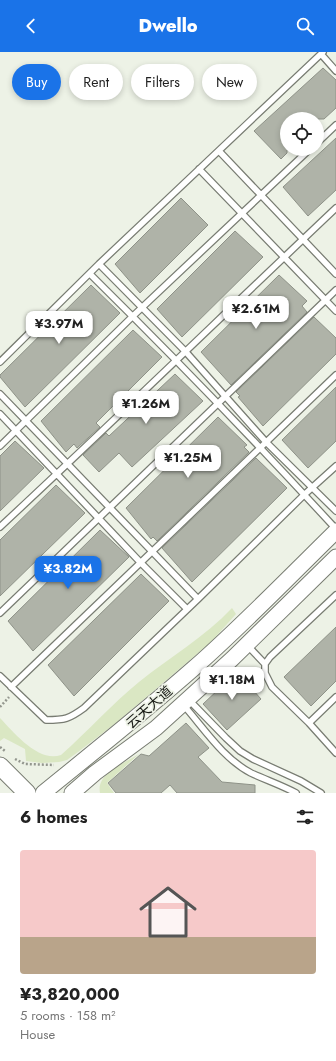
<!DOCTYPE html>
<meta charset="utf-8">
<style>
body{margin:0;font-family:Jost,"Noto Sans SC",sans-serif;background:#f6f6f6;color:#222;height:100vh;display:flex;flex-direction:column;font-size:15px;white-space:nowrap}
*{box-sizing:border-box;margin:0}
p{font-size:13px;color:#767676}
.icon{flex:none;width:22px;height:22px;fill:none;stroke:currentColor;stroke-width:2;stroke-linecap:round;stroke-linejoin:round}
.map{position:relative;height:741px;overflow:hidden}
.drawer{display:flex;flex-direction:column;background:#fff;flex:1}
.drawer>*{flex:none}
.top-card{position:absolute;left:12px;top:12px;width:312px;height:36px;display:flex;gap:8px}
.fabs{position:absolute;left:280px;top:60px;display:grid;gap:8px}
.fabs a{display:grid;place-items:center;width:44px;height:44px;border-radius:50%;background:#fff;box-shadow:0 2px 6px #0003;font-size:20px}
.price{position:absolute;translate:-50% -34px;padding:0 9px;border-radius:8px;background:#fff;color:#222;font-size:13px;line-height:26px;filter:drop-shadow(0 1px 2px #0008)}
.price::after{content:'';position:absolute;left:50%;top:24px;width:12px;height:9px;margin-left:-6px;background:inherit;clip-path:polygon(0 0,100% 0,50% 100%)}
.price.current{background:#1a73e8;color:#fff}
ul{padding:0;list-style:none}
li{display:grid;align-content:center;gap:8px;height:212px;padding:0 20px}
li+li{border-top:1px solid #e0e0e0}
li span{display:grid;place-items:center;height:124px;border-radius:4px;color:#555}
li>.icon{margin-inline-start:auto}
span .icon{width:72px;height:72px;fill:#fffc;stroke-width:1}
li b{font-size:17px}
h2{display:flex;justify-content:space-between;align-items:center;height:48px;padding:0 20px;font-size:17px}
.pill{padding:0 14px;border-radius:18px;background:#fff;box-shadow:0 2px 6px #0003;font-size:14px;line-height:36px}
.pill.current{background:#1a73e8;color:#fff}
header{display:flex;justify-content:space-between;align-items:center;height:52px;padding:0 20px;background:#1a73e8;color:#fff;font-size:18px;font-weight:800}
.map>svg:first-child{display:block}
.green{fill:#dae7c3}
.building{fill:#afb3a8;stroke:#8e9288}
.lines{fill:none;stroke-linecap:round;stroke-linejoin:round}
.lane-casing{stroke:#787c72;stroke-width:8}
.secondary-casing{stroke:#787c72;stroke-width:17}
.primary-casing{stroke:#787c72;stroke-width:19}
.path{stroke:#93968e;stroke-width:2.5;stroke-dasharray:2 2;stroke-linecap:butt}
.lane{stroke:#fff;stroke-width:5.5}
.secondary{stroke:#fff;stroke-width:15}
.primary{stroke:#fff;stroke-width:17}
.labels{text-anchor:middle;stroke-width:3.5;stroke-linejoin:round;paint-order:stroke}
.street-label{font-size:14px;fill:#181a16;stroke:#edf2e6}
</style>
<header><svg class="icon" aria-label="back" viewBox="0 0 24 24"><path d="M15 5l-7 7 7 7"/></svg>Dwello<svg class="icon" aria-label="search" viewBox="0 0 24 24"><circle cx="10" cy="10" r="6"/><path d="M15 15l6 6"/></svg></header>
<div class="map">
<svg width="336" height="741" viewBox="0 0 336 741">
<rect width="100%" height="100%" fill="#edf2e6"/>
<path class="green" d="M232 556 236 562 211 590 117 670 78 700 67 708 59 710 42 711 26 709 25 697 4 686 0 689V666C14 681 39 711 61 703 88 679 112 652 139 630 170 605 205 585 232 556Z
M139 702 107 731 114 741H100C96 721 125 711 139 702Z"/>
<path class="building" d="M323 16 336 28V56L324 67H287V101L281 107 254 79Z
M336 86V138L308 164 283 135Z
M181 146 208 173 140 241 115 212Z
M235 179 263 205 182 285 157 257Z
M279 223 307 249 302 254 307 260 231 333 201 300Z
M91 233 120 261 25 355 0 325V323Z
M314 265 336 286V302L263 374 238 345 240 344 236 340Z
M133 278 162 305 96 371 100 375 77 396 74 392 66 400 41 369Z
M175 322 203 349 132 415 119 401 99 420 83 403 106 381 109 384Z
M336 335V389L308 416 282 388Z
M218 365 247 393 244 395 249 400 157 489 153 485 151 487 126 456Z
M15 389 44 416 0 459V404Z
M256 406 287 436 192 530 162 496Z
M56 433 85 461 0 544V488Z
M100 478 129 505 33 599 8 569Z
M141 522 169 549 74 644 48 613Z
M336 575V629L311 654 284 625Z
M237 620 261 647 227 678 203 652Z
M186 671 209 696 198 705 222 730 255 733V741H177L170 733 161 741H116L108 731 141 702 149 704Z"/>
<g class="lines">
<defs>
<path id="lane" d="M321 2 336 19
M317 91 336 73
M219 99 336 222
M199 117 336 259
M99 212 185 299 266 390 336 459
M90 222C174 305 256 390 336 477
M0 310 99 212 323 0
M0 342 198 547
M0 362 140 510 187 557
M0 394 133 264 310 97
M0 475C113 370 224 262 336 156
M336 543 270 605 265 612V621L272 635 309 671 336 701
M0 561 336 238
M247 593 265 612
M0 624 46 668C65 668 69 667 84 656L198 547 305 442 336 414
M11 635 336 323
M189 648 226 686 240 699 253 707 301 729 321 741
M181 654 186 656C205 678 224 707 251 721 266 728 281 733 296 741
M309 671 336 645"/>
<path id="secondary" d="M43 741C94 700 145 659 194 616 244 572 289 525 336 479
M72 741 95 721 156 676 188 647 232 607 336 505"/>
<path id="primary" d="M0 714 27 741"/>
</defs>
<use href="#lane" class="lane-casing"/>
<use href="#secondary" class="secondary-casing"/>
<use href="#primary" class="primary-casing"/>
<path class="path" d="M0 655 9 645
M0 695 5 699
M15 707 25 712 54 713"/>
<use href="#lane" class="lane"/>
<use href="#secondary" class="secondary"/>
<use href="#primary" class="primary"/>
</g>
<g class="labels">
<g class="street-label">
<text transform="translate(149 655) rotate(-41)" y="5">云天大道</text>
</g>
</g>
</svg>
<div class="fabs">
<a><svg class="icon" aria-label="locate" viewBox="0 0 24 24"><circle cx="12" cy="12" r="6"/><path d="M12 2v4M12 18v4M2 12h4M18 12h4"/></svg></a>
</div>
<b class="price" style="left:256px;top:278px">¥2.61M</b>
<b class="price" style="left:59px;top:293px">¥3.97M</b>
<b class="price" style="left:146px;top:373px">¥1.26M</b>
<b class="price" style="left:188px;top:427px">¥1.25M</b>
<b class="price current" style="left:68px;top:538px">¥3.82M</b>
<b class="price" style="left:232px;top:649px">¥1.18M</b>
<div class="top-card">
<a class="pill current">Buy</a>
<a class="pill">Rent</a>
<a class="pill">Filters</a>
<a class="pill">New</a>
</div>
</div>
<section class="drawer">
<h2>6 homes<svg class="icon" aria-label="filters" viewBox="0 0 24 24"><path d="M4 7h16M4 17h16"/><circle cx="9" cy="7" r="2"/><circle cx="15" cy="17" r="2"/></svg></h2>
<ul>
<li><span style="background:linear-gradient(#f6c9c9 70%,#b9a48a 0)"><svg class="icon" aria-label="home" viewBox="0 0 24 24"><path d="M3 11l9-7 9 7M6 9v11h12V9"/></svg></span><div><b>¥3,820,000</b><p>5 rooms · 158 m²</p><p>House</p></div></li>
</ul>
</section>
